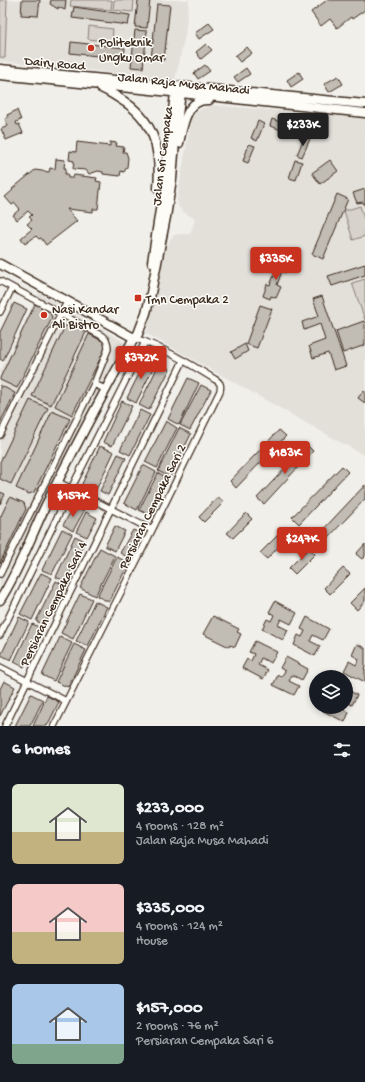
<!DOCTYPE html>
<meta charset="utf-8">
<style>
body{margin:0;font-family:"Gochi Hand",sans-serif;background:#20242c;color:#f1f3f6;height:100vh;display:flex;flex-direction:column;font-size:15px;white-space:nowrap}
*{box-sizing:border-box;margin:0}
p{font-size:13px;color:#9ea1a6}
.icon{flex:none;width:22px;height:22px;fill:none;stroke:currentColor;stroke-width:2;stroke-linecap:round;stroke-linejoin:round}
.map{position:relative;height:726px;overflow:hidden}
.details{display:flex;flex-direction:column;background:#171b24;flex:1}
.details>*{flex:none}
.buttons{position:absolute;left:309px;top:670px;display:grid;gap:8px}
.buttons a{display:grid;place-items:center;width:44px;height:44px;border-radius:50%;background:#171b24;box-shadow:0 2px 6px #0003;font-size:20px}
.price{position:absolute;translate:-50% -34px;padding:0 9px;border-radius:4px;background:#c8321e;color:#fff;font-size:13px;line-height:26px;filter:drop-shadow(0 1px 2px #0008)}
.price::after{content:'';position:absolute;left:50%;top:24px;width:12px;height:9px;margin-left:-6px;background:inherit;clip-path:polygon(0 0,100% 0,50% 100%)}
.price.current{background:#222;color:#fff}
ul{padding:0;list-style:none}
li{display:flex;align-items:center;gap:12px;height:100px;padding:0 12px}
li span{display:grid;place-items:center;flex:none;width:112px;height:80px;border-radius:6px;color:#555}
li>.icon{margin-inline-start:auto}
span .icon{width:48px;height:48px;fill:#fffc;stroke-width:1}
li b{font-size:17px}
h2{display:flex;justify-content:space-between;align-items:center;height:48px;padding:0 12px;font-size:17px}
.map>svg:first-child{display:block}
.built{fill:#e3e0da}
.green{fill:#d7d2cc;stroke:#897e75}
.building{fill:#c1bcb4;stroke:#3b2a1e}
.lines{fill:none;stroke-linecap:round;stroke-linejoin:round}
.street-casing{stroke:#3b2a1e;stroke-width:8}
.secondary-casing{stroke:#3b2a1e;stroke-width:11}
.street{stroke:#fdfcf7;stroke-width:5.5}
.secondary{stroke:#fdfcf7;stroke-width:8}
.poi-dot{fill:#c8321e;stroke:#fdfcf7;stroke-width:1.5}
.labels{text-anchor:middle;stroke-width:3;stroke-linejoin:round;paint-order:stroke}
.poi-label{font-size:13px;fill:#3b2a1e;stroke:#fdfcf7;text-anchor:start}
.street-label{font-size:13px;fill:#3b2a1e;stroke:#fdfcf7}
</style>
<div class="map">
<svg width="365" height="726" viewBox="0 0 365 726">
<rect width="100%" height="100%" fill="#f1efea"/>
<filter id="ink" filterUnits="userSpaceOnUse"><feTurbulence type="fractalNoise" baseFrequency=".025" numOctaves="2"/><feDisplacementMap in="SourceGraphic" scale="8" xChannelSelector="R" yChannelSelector="G"/><feConvolveMatrix kernelMatrix="1 2 1 2 8 2 1 2 1" color-interpolation-filters="sRGB"/></filter>
<g filter="url(#ink)">
<path class="built" d="M0 0H189L185 35 175 80 78 69 0 61Z
M210 105 365 118V456L146 333 165 250 171 238 174 235 181 234H190L195 219 182 211 178 206 177 200 192 114Z
M39 293 124 342 0 588V372Z"/>
<path class="green" d="M0 0H7L5 58 0 57Z
M71 0H112L111 10 70 6Z
M114 0H134L133 12 113 10Z
M89 26 113 29 112 42 88 39Z
M360 206 365 222V236L353 240 344 211Z
M365 279V320L352 283Z"/>
<path class="building" d="M22 0H40L38 16 21 15Z
M51 0H66L65 10 58 7V9L50 4Z
M138 0H150L147 28 135 27Z
M327 0H365V10L352 19 351 17 337 28 330 19 321 26 311 12Z
M157 4 170 5 164 60 151 59Z
M74 7 130 15 128 25 72 18Z
M209 23 214 29 199 39 195 33Z
M135 30 147 31 143 68 131 67Z
M71 42 125 48 124 59 70 53Z
M206 44 212 50 201 59 196 52Z
M247 47 252 53 240 62 235 56Z
M205 65 210 71 198 79 194 73Z
M246 68 250 74 238 82 234 77Z
M299 72 303 79 291 87 287 80Z
M338 76 343 84 329 92 324 84Z
M17 110 21 120 16 122 17 125 19 124 23 133 6 140 1 129 8 126 5 119 8 117 7 115Z
M272 119 299 129 296 135 270 126Z
M258 121 264 124 257 141 251 138Z
M304 137 310 139 302 157 297 155Z
M77 142 110 146V142L117 143 116 146 124 147 123 152H126L128 158 127 167 124 172 121 171 120 176 103 174V172L98 171 89 174 86 170 73 169 74 161 69 160 70 151 76 152Z
M249 144 255 146 248 163 243 161Z
M56 159 65 160 64 168H66L65 174H68V178H73L74 175 97 178 96 181 101 182 98 209H93V212L67 209 77 221 46 245 41 238 39 239 36 236 25 244 21 238 32 229 27 224 32 220 29 217 32 215 28 211 17 220 13 215 20 209 15 203 12 205 5 197 13 190 12 189 35 170 49 172 50 168 55 169Z
M295 160 302 162 296 180 289 178Z
M330 160 338 171 320 184 312 173Z
M365 189V205H364L363 202 357 203 353 193Z
M337 194 348 199 323 259 312 254Z
M281 258 285 259 284 261 289 263 285 273 282 271 277 285 281 287 276 298 271 296 270 299 263 296 267 284 270 285Z
M365 264V275L332 286 328 276Z
M322 296 346 366 334 370 328 353 313 358 309 346 325 340 320 324 304 330 302 322 319 316 313 299Z
M14 303 27 309 3 361 0 359V332Z
M35 304 50 312 52 318 17 388 0 380V378Z
M260 305 272 309 257 348 246 344Z
M364 321 365 324V345L343 353 336 331Z
M72 325 86 332 51 405 32 396 65 326Z
M89 334 104 342 106 347 72 415 55 406Z
M245 344 248 351 235 359 231 352Z
M147 358 156 362 136 403 127 398Z
M159 364 170 369 149 410 139 405Z
M188 378 199 383 179 425 168 419Z
M0 385 15 393 0 423Z
M201 385 211 390 190 430 180 425Z
M364 390 365 391V403L358 398Z
M30 400 48 408 11 484 0 479V462Z
M122 401 132 406 112 446 103 442Z
M140 410 150 415 130 455 120 450Z
M52 411 70 419 34 492 29 494 16 488Z
M166 421 177 428 157 468 145 462Z
M179 428 191 434 170 477 158 471Z
M279 430 286 436 236 488 230 481Z
M307 445 313 451 264 504 257 498Z
M100 446 114 452 95 492 81 486Z
M118 454 126 458 108 495 100 491Z
M143 465 156 472 137 510 124 503Z
M342 466 348 472 299 524 292 517Z
M158 473 168 478 150 515 139 510Z
M365 485V499L326 540 319 534Z
M0 492 5 494 0 504Z
M10 497 24 503 26 509 0 563V518Z
M218 497 224 502 204 522 199 517Z
M74 506 84 511 73 531 63 525Z
M86 512 97 518 87 537 76 532Z
M246 513 252 519 233 538 227 533Z
M115 526 125 531 115 551 105 546Z
M62 529 72 534 52 574 42 570Z
M133 530 142 534 129 558 120 553Z
M281 532 287 538 267 559 260 553Z
M75 536 85 541 66 582 56 577Z
M365 544V556L362 559 356 554Z
M100 548 115 556 95 596 80 588Z
M309 548 315 554 295 574 289 568Z
M117 557 129 563 109 602 97 596Z
M343 568 350 574 330 594 324 588Z
M41 573 52 578 32 620 20 614Z
M56 581 64 585 44 625 36 621Z
M365 588V601L357 610 350 603Z
M80 594 92 599 73 639 61 633Z
M95 601 107 607 88 646 76 641Z
M275 601 297 613 291 624 281 619 278 625 288 630 283 640 262 629 267 619 271 621 274 615 269 612Z
M213 616 239 629 237 632 241 634 235 647 230 645 229 647 203 634Z
M19 617 29 622 11 660 1 655Z
M307 617 329 629 323 640 313 635 310 641 320 646 315 656 294 645 298 635 302 637 305 631 301 629Z
M32 624 42 628 24 667 14 662Z
M60 637 72 643 54 681 42 675Z
M255 641 277 652 271 663 261 658 258 665 268 670 263 679 242 668 247 659 251 661 254 654 249 652Z
M74 644 86 650 68 687 56 682Z
M357 644 365 648V666L364 669H365V682L344 671 349 661 356 665 359 659 352 655Z
M286 657 308 669 302 680 292 675 289 681 299 686 294 695 273 685 278 675 281 677 285 671 280 668Z
M4 681 15 687 0 716V689Z
M346 689 357 695 352 705 346 702Z
M31 694 43 700 30 726H15Z
M47 696 59 702 47 726H33Z
M325 707H344L343 709 349 712 345 722 323 711Z"/>
<g class="lines">
<defs>
<path id="street" d="M0 281 102 336C107 340 108 343 108 349L94 384 0 574
M0 312 12 288
M94 384 105 389
M0 435 67 302
M58 482 152 530
M0 635 71 489 145 342
M0 667 66 701
M5 726 183 361
M54 726 152 530 220 391C221 386 221 383 216 380 190 364 163 347 134 338"/>
<path id="secondary" d="M0 69 365 104
M0 75 181 93 365 113
M101 88C109 91 117 97 125 102 156 123 161 153 158 188
M179 143C183 126 186 98 209 100
M152 262 167 164 175 93 177 90
M0 264 134 338
M0 600C19 571 30 538 45 507 73 450 103 394 134 338L138 334 146 313 150 298 166 217 172 179 176 129 181 93 180 86"/>
</defs>
<use href="#street" class="street-casing"/>
<use href="#secondary" class="secondary-casing"/>
<use href="#street" class="street"/>
<use href="#secondary" class="secondary"/>
</g>
</g>
<g class="poi-dot">
<circle cx="91" cy="48" r="4"/>
<rect x="134" y="294" width="8" height="8" rx="2"/>
<circle cx="44" cy="315" r="4"/>
</g>
<g class="labels">
<g class="poi-label">
<text x="99" y="46">Politeknik<tspan x="99" dy="15">Ungku Omar</tspan></text>
<text x="146" y="303">Tmn Cempaka 2</text>
<text x="52" y="313">Nasi Kandar<tspan x="52" dy="15">Ali Bistro</tspan></text>
</g>
<g class="street-label">
<text transform="translate(55 62) rotate(5)" y="5">Dairy Road</text>
<text transform="translate(184 82) rotate(6)" y="5">Jalan Raja Musa Mahadi</text>
<text transform="translate(161 156) rotate(-83)" y="5">Jalan Sri Cempaka</text>
<text transform="translate(151 506) rotate(-64)" y="5">Persiaran Cempaka Sari 2</text>
<text transform="translate(52 603) rotate(-64)" y="5">Persiaran Cempaka Sari 4</text>
</g>
</g>
</svg>
<div class="buttons">
<a><svg class="icon" aria-label="layers" viewBox="0 0 24 24"><path d="M12 4l9 5-9 5-9-5zM3 14l9 5 9-5"/></svg></a>
</div>
<b class="price current" style="left:303px;top:147px">$233K</b>
<b class="price" style="left:276px;top:281px">$335K</b>
<b class="price" style="left:141px;top:380px">$372K</b>
<b class="price" style="left:285px;top:475px">$183K</b>
<b class="price" style="left:73px;top:518px">$157K</b>
<b class="price" style="left:302px;top:561px">$247K</b>
</div>
<section class="details">
<h2>6 homes<svg class="icon" aria-label="filters" viewBox="0 0 24 24"><path d="M4 7h16M4 17h16"/><circle cx="9" cy="7" r="2"/><circle cx="15" cy="17" r="2"/></svg></h2>
<ul>
<li><span style="background:linear-gradient(#dfe7d0 60%,#c2b280 0)"><svg class="icon" aria-label="home" viewBox="0 0 24 24"><path d="M3 11l9-7 9 7M6 9v11h12V9"/></svg></span><div><b>$233,000</b><p>4 rooms · 128 m²</p><p>Jalan Raja Musa Mahadi</p></div></li>
<li><span style="background:linear-gradient(#f6c9c9 60%,#c2b280 0)"><svg class="icon" aria-label="home" viewBox="0 0 24 24"><path d="M3 11l9-7 9 7M6 9v11h12V9"/></svg></span><div><b>$335,000</b><p>4 rooms · 124 m²</p><p>House</p></div></li>
<li><span style="background:linear-gradient(#a9c7e8 75%,#7fa58c 0)"><svg class="icon" aria-label="home" viewBox="0 0 24 24"><path d="M3 11l9-7 9 7M6 9v11h12V9"/></svg></span><div><b>$157,000</b><p>2 rooms · 76 m²</p><p>Persiaran Cempaka Sari 6</p></div></li>
</ul>
</section>
